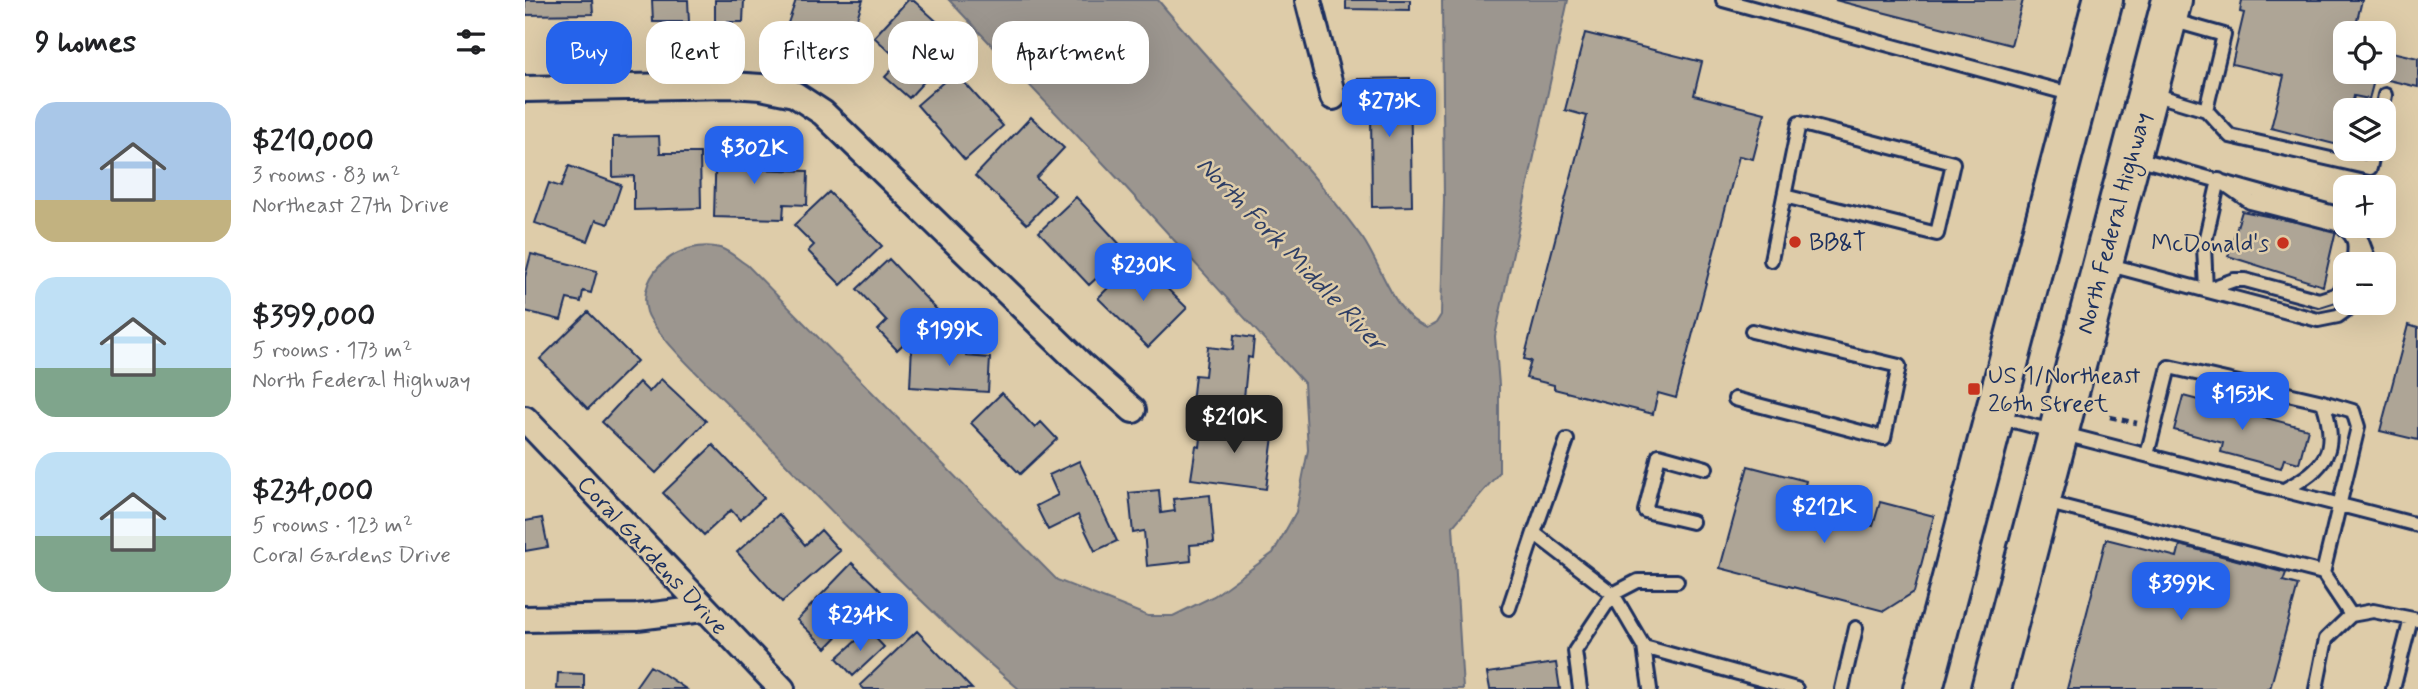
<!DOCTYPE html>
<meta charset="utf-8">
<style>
body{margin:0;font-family:Mynerve,sans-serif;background:#f2f2f2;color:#202124;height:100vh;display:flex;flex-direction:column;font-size:26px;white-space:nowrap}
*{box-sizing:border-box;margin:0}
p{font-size:23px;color:#757577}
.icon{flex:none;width:38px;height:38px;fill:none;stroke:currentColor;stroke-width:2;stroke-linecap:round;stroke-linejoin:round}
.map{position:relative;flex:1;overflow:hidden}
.drawer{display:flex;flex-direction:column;background:#fff;width:525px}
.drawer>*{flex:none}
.top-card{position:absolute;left:21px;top:21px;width:665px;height:63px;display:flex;gap:14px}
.tools{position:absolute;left:1808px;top:21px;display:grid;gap:14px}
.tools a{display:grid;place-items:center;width:63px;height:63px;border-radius:14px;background:#fff;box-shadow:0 7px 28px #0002;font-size:35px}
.price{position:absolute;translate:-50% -60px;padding:0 16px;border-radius:14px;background:#2563eb;color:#fff;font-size:23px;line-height:46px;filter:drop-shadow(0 2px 4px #0008)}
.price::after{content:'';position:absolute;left:50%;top:42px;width:21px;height:16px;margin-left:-10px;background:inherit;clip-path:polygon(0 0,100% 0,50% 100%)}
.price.on{background:#222;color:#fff}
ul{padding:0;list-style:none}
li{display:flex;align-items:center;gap:21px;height:175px;padding:0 35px}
li span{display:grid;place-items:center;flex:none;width:196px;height:140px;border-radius:21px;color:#555}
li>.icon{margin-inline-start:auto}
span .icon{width:84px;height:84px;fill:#fffc;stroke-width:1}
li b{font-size:30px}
h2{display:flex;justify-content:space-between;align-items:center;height:84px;padding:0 35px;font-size:30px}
.pill{padding:0 24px;border-radius:21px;background:#fff;box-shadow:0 7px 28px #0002;font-size:24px;line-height:63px}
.pill.on{background:#2563eb;color:#fff}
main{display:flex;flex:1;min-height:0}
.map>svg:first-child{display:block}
.water{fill:#9c968f;stroke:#686d7b;stroke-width:2}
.building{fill:#aea596;stroke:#1b2f5e;stroke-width:2}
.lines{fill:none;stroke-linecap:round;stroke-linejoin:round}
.service-casing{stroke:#1b2f5e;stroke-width:18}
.minor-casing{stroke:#1b2f5e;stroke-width:30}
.primary-casing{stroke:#1b2f5e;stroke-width:44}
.path{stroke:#1b2f5e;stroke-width:4.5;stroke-dasharray:7 5;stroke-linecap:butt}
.service{stroke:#decca9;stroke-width:12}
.minor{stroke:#decca9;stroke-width:24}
.primary{stroke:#decca9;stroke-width:38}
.poi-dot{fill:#c8321e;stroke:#decca9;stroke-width:2.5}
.labels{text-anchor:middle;stroke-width:5;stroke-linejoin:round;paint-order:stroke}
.street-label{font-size:24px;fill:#1b2f5e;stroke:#decca9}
.poi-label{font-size:24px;fill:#1b2f5e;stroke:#decca9;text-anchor:start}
.water-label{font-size:26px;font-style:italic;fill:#2e3e65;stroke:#decca9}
</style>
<main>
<section class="drawer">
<h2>9 homes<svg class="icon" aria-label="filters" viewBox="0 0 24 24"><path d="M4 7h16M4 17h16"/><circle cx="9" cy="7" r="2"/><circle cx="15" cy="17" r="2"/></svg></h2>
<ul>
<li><span style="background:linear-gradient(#a9c7e8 70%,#c2b280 0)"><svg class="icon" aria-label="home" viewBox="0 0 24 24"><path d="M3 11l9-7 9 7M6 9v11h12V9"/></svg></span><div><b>$210,000</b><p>3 rooms · 83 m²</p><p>Northeast 27th Drive</p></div></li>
<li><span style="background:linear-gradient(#bfe0f5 65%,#7fa58c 0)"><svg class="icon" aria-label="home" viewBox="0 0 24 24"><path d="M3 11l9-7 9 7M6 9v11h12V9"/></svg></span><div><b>$399,000</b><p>5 rooms · 173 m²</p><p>North Federal Highway</p></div></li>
<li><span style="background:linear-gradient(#bfe0f5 60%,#7fa58c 0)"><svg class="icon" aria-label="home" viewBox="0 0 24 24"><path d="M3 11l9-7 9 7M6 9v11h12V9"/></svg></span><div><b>$234,000</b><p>5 rooms · 123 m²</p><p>Coral Gardens Drive</p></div></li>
</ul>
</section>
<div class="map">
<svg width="1893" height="689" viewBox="0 0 1893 689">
<rect width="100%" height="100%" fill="#decca9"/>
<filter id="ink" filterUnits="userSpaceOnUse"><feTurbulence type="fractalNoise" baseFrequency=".0143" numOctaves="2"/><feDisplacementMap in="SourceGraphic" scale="14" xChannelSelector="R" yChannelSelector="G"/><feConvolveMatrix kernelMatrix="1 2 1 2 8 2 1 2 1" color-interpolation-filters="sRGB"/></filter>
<g filter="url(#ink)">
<path class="water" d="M424 0H633C700 81 776 154 838 239 857 267 869 316 902 328L911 323 916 315 919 200 917 0H1043L970 336 974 385V473L928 526 938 689H494C391 602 299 503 206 407 187 388 129 334 122 312 110 271 159 238 195 248 205 251 214 260 222 265L532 580 623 616H648L689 596 748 553 771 512 783 450 779 383 597 183Z"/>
<path class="building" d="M0 0H67L68 14 0 15Z
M127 0H163L164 22H128Z
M190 0H219L218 22H190Z
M271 0H338L323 45 262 26Z
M383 0H388L419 28 410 39 425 53 384 98 360 77 375 61 349 37Z
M821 0H885V10L821 9Z
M1310 0H1498L1486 45Z
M1717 0H1837L1829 33H1820V72H1858V50L1893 58V87L1850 77 1844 99 1829 96 1826 110H1820L1817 146 1746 128 1759 76 1707 64 1719 13 1715 12Z
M1060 33 1177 62 1169 95 1240 113 1228 159 1214 156 1151 398 1133 393 1128 414 1029 389V385L1001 378 1006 361 999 359 1062 116 1040 110Z
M430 72 478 126 440 160 392 105Z
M885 78 887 206 847 207 846 111H832V79Z
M506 117 539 148 511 178 530 195 502 224 450 176Z
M134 136 135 153H175L176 208 109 210V176L88 177V137Z
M191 142 226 144V169L283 171 282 205 259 204 258 219 189 217Z
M44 166 96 185 83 224 71 220 63 241 10 223 24 183 36 187Z
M304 192 357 246 316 285 283 251 289 245 269 225Z
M551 197 601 251 564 285 514 232Z
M1717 211 1811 230 1798 286 1703 256Z
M6 254 72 271 66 293 58 291 56 302 42 299 36 320 0 311V277Z
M364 259 413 311 372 350 353 330 362 321 332 289Z
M612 259 662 308 623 347 573 298Z
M63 312 112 361 63 409 15 359Z
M1883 325 1893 328V440L1855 431Z
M709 335 729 338 727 358 723 357 718 408 667 403 670 375 680 376 683 347 708 350Z
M415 339 442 340 441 356 465 358 463 392 385 387 387 345 415 346Z
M136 379 181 421 131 473 77 422 114 382 124 392Z
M477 393 510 428 516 422 532 439 495 474 446 423Z
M1658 396 1783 429 1774 463 1759 459 1756 468 1696 452 1698 443 1649 430Z
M678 420 749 429 741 489 666 479 671 446 675 447Z
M188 445 239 498 215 520 206 510 179 535 138 493Z
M554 461 592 541 570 551 553 515 523 530 511 506 533 495 524 475Z
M1223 466 1281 481 1274 507 1348 526 1355 502 1409 516 1389 592 1359 611 1195 568Z
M634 490 636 513 650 511 648 499 685 495 689 543 665 545 666 561 622 566 619 531 608 533 604 493Z
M254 514 280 545 296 530 315 551 257 602 212 552Z
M17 518 23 547 0 551V521Z
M1581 539 1652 557 1655 545 1761 573 1758 581 1773 585 1745 689H1542Z
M327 563 356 591 301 648 272 620Z
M343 630 359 647 328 676 312 658Z
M392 631 447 689H339L335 685Z
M1031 663 1035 689H965L962 673Z
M125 666 137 673 161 689H109Z
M33 673 59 674V689H32Z"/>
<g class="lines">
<defs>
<path id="service" d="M1198 0 1549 95
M1625 93 1681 110 1699 35 1646 20
M1681 110 1705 136 1845 168 1849 149
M1857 110 1860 95
M1608 157 1820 216
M1831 226 1842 255 1840 264
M1246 260 1274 123 1428 163 1412 234 1259 196
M1581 264 1793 320 1813 316 1831 303
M1820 285 1810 295 1794 300 1720 280H1709L1681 290 1679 246 1694 180 1725 202 1815 225C1832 237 1831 244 1828 264
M1210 399 1359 438 1374 366 1227 331
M1798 402 1828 411 1833 427 1798 573 1826 615
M1473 417 1893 525
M1042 440 1009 533 1088 594 1113 581H1152
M1622 455 1644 367 1798 402C1814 451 1802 467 1759 490
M1520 502 1798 573
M1167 522 1120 511 1134 455 1181 468
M984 608 1009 533
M1055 689 1050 651 1088 594 1119 647
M1125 689 1119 647 1271 689
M1317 689 1331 628
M1791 689 1801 639 1826 615 1848 611 1893 620
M1868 689 1886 619"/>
<path id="minor" d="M783 0 808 97
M0 89 206 85 236 87 269 94 298 113 557 365 608 410
M0 419 257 689
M0 619 112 617 178 609"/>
<path id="primary" d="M1398 689 1578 0
M1466 689 1647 0"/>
</defs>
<use href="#service" class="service-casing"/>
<use href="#minor" class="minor-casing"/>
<use href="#primary" class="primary-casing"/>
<path class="path" d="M1585 417 1612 423"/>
<use href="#service" class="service"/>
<use href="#minor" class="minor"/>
<use href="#primary" class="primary"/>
</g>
</g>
<g class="poi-dot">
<circle cx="1270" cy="242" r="7"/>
<circle cx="1758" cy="243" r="7"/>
<rect x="1442" y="382" width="14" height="14" rx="3.5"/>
</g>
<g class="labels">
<g class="street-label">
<text transform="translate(1588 223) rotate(-75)" y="8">North Federal Highway</text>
<text transform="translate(128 555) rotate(47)" y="8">Coral Gardens Drive</text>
</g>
<g class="poi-label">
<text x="1284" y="250">BB&amp;T</text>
<text x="1744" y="251" text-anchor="end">McDonald's</text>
<text x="1463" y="383">US 1/Northeast<tspan x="1463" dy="28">26th Street</tspan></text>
</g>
<g class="water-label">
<text transform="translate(767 253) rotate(46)" y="9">North Fork Middle River</text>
</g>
</g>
</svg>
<div class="tools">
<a><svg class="icon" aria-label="locate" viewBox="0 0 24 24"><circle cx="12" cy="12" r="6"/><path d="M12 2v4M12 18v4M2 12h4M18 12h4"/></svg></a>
<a><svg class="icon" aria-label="layers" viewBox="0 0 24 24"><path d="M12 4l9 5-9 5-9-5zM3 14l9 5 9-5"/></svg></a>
<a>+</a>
<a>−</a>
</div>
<b class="price" style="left:864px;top:139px">$273K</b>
<b class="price" style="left:229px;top:186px">$302K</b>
<b class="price" style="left:618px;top:303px">$230K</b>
<b class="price" style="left:424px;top:368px">$199K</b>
<b class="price" style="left:1717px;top:432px">$153K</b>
<b class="price on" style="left:709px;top:455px">$210K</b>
<b class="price" style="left:1299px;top:545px">$212K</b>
<b class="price" style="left:1656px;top:622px">$399K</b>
<b class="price" style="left:335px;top:653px">$234K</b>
<div class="top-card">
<a class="pill on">Buy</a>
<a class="pill">Rent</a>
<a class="pill">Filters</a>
<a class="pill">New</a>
<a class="pill">Apartment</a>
</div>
</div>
</main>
